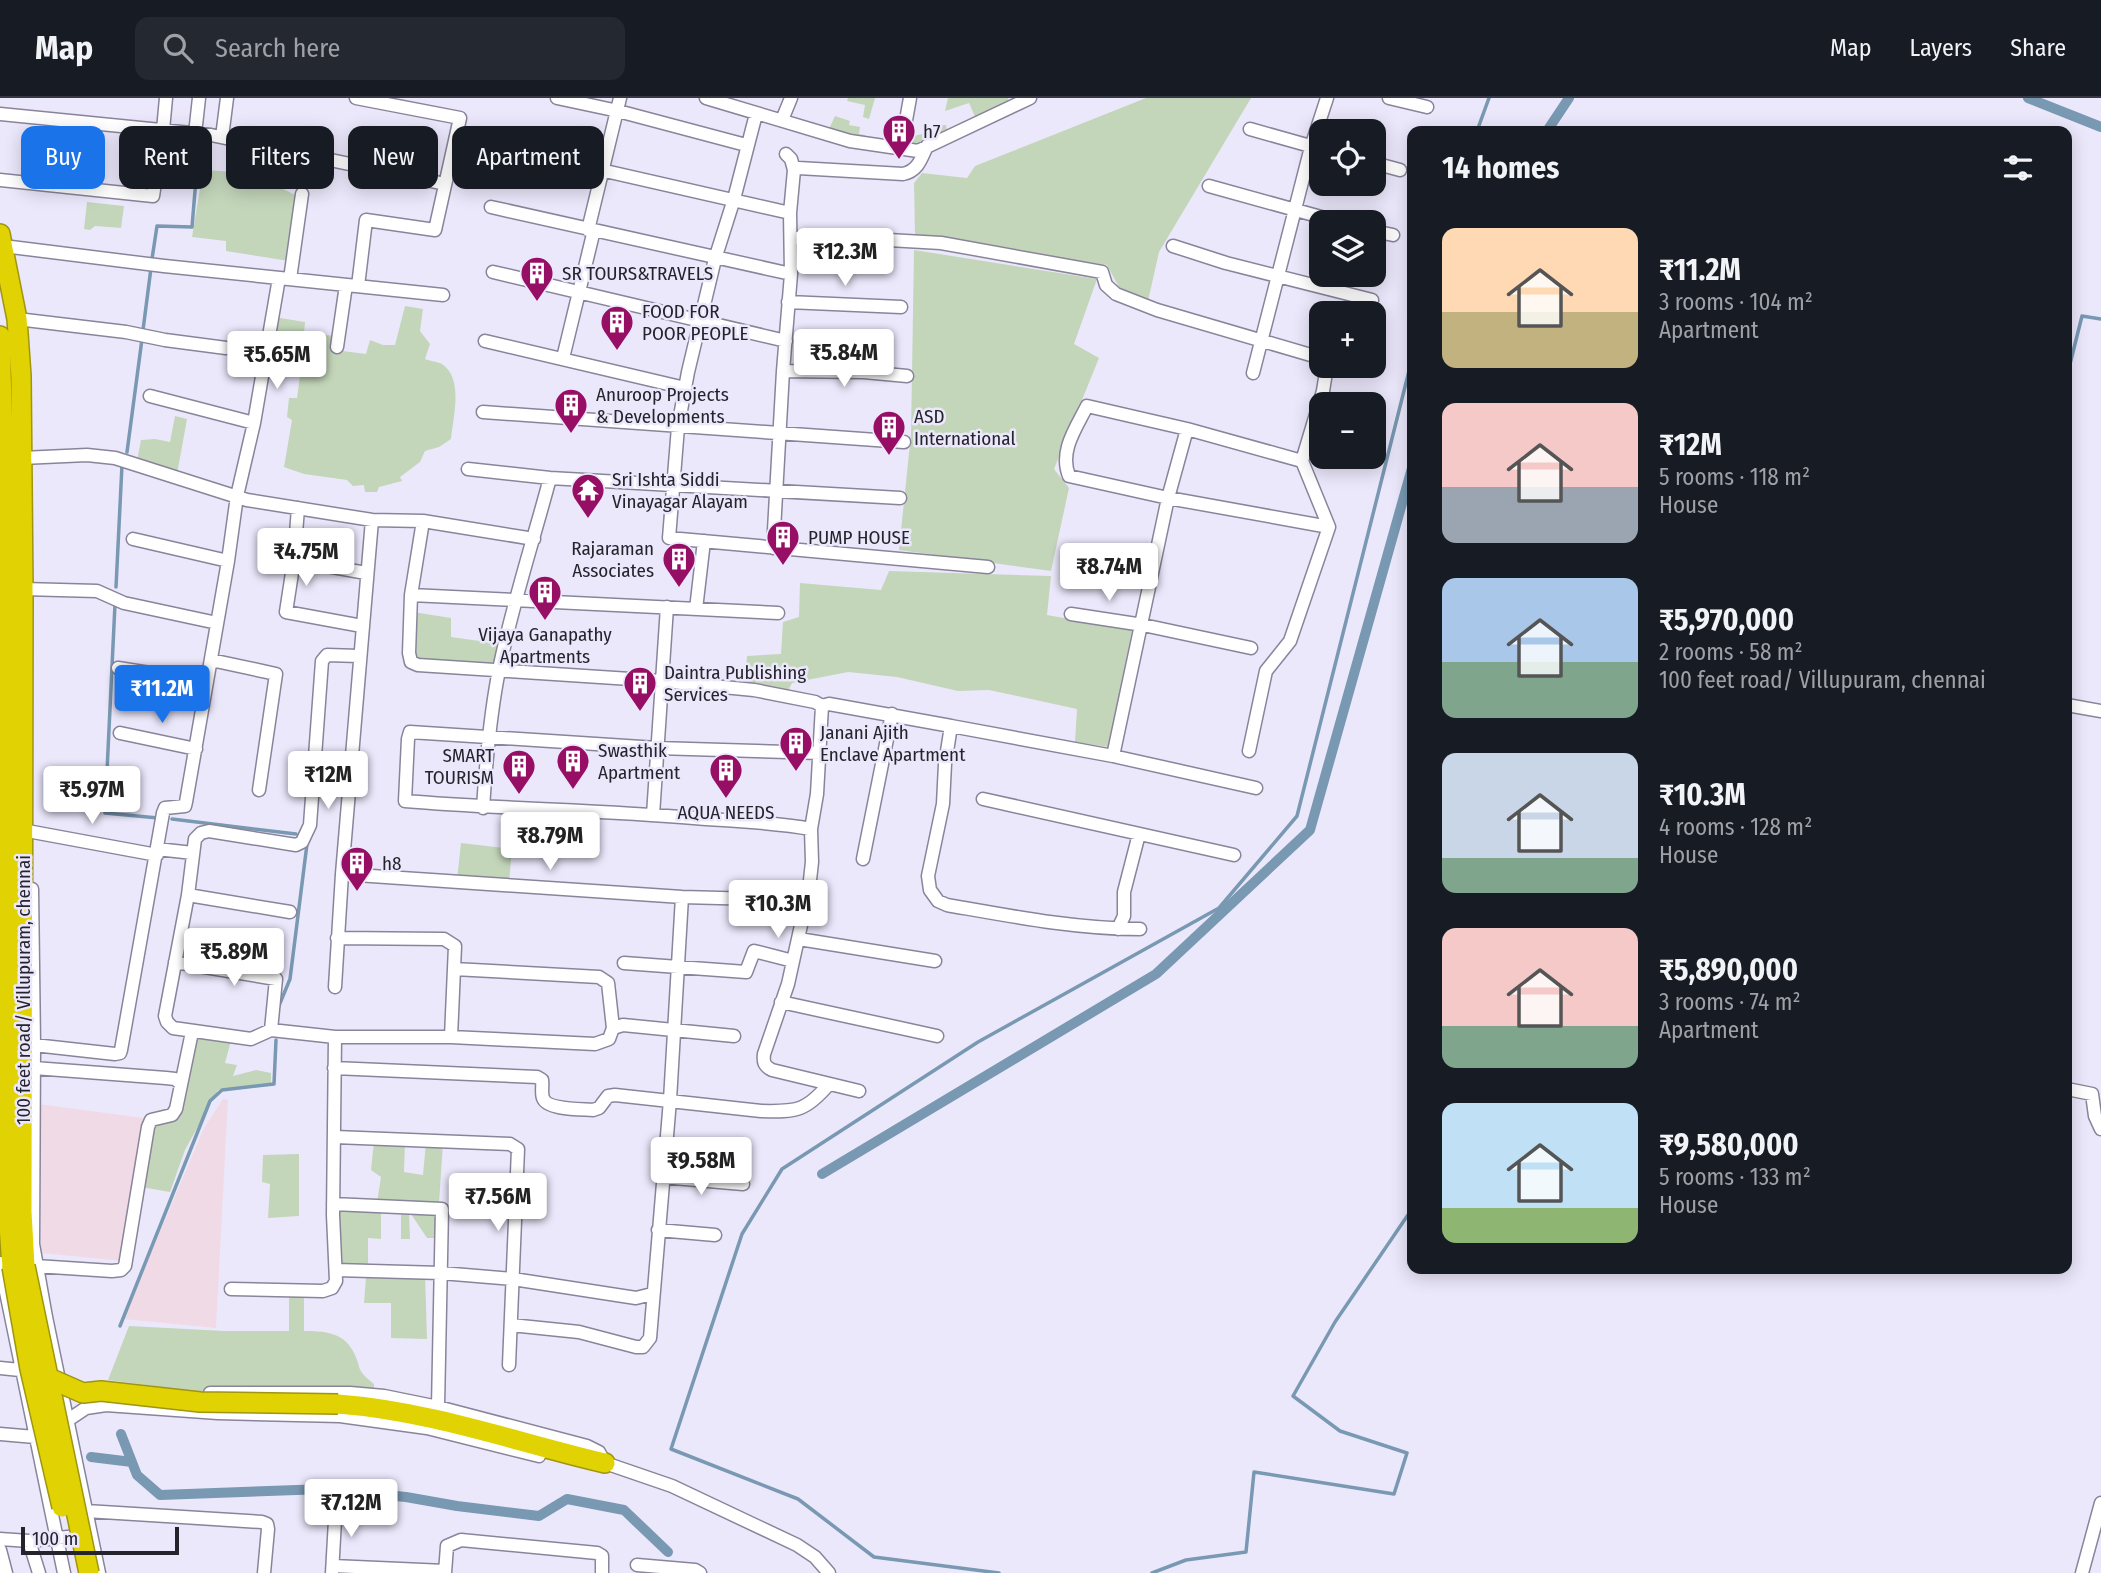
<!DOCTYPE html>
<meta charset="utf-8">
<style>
body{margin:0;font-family:"Fira Sans Condensed",sans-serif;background:#242831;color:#f1f3f6;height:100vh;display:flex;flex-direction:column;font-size:26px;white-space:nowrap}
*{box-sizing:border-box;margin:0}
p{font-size:23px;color:#9ea1a6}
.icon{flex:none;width:38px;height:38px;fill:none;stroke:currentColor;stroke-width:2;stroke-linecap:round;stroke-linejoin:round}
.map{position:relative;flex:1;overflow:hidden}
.details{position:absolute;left:1407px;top:28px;width:665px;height:1148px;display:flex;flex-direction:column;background:#171b24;border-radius:14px;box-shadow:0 4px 18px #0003}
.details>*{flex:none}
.top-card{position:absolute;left:21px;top:28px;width:665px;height:63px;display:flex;gap:14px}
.fabs{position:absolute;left:1309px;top:21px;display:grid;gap:14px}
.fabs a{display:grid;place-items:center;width:77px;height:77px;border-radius:14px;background:#171b24;box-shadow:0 4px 18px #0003;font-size:35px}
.scale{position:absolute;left:21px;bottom:18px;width:158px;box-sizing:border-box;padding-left:7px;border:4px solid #25232c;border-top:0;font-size:19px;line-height:24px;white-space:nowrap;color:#25232c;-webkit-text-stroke:5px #ece8fc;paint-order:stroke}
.price{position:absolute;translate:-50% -60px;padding:0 16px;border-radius:7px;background:#fff;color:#222;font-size:23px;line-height:46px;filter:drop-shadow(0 2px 4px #0008)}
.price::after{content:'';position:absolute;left:50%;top:42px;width:21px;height:16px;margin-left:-10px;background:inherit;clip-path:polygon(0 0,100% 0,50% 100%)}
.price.active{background:#1a73e8;color:#fff}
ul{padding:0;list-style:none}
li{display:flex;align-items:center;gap:21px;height:175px;padding:0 35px}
li span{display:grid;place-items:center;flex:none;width:196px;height:140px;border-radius:14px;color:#555}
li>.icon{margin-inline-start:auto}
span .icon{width:84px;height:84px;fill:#fffc;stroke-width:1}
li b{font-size:30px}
h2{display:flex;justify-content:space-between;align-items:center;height:84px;padding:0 35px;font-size:30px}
.tag{padding:0 24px;border-radius:14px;background:#171b24;box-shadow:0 4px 18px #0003;font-size:24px;line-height:63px}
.tag.active{background:#1a73e8;color:#fff}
header{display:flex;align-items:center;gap:42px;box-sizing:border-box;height:98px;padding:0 35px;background:#171b24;border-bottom:2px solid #363941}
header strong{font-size:33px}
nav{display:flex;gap:38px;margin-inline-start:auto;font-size:24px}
.search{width:490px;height:63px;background:#242831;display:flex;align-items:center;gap:18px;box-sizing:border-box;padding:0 24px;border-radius:14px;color:#9ea1a6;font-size:26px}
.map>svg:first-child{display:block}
.industrial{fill:#f0dae6}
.green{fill:#c3d6ba}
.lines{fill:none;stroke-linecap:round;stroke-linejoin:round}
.stream{stroke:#7998b2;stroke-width:3.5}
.canal{stroke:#7998b2;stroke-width:10}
.minor-casing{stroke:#89849a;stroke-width:15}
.highway-casing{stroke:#9f9511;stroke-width:22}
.minor{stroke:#fff;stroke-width:12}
.highway{stroke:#e0d203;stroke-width:19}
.highway-bridge-casing{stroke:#9f9511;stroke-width:22;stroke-linecap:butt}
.highway-bridge{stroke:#e0d203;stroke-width:19}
.labels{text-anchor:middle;stroke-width:5;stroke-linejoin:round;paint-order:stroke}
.poi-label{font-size:19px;fill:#25232c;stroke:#ece8fc;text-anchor:start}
.street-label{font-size:19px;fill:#25232c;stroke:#ece8fc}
</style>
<header>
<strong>Map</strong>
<div class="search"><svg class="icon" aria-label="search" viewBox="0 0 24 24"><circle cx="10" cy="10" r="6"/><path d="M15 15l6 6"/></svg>Search here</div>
<nav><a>Map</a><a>Layers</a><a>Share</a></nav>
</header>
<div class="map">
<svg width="2101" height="1475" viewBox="0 0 2101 1475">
<rect width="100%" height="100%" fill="#ece8fc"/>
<path class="industrial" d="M223 1001 228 1002 216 1230 123 1221 204 1030Z
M39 1006 143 1020 123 1163 41 1155Z"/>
<path class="green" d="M848 0H875L869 21 863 19 865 7 847 3Z
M948 0H1008L1010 9 938 43 902 50 904 40 932 34 933 31 940 33 942 27H946L947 33 976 21 969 5 945 13Z
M1146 0H1251L1159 154 1148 203 1119 189 1107 167 915 138 914 85 922 75 967 80 975 68Z
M835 18 850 23 849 27 860 29 859 36 865 37 864 44 827 35Z
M203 72 252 75 295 97 289 163 226 153V143L192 139Z
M87 104 124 108 121 130 95 128 90 132 84 131Z
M914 152 1097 181 1074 246 1099 260 1054 371 1069 390 1051 473 899 452 911 336Z
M405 208 423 211 420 233 430 246 425 261C430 263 438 264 442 266 464 281 453 319 451 341L439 349 425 353 420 364 400 379 402 383 379 389 377 394H365L364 387 353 388 347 382 304 376 284 369 292 322 287 319 289 300H297L304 249 297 248V239L272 233 274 219 305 224 304 235 336 238 335 252 366 256 370 242 383 247H395Z
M175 318 187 321 177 376 137 363 141 342 155 341 170 344Z
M889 473 1051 478 1047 517 1132 532 1109 649 1075 644 1077 611 989 592 958 593 897 579 848 574 792 585 788 593 745 588 747 558 781 556 783 524 799 519 800 485 881 492Z
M413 514 451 520V539L501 546 494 570 413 562Z
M461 745 512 751 509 785 457 782Z
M196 938 232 939 225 965 237 967 233 978 256 972 271 975V986L218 992 185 1052 170 1094 141 1089 148 1029 172 1017Z
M374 1043 405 1044 404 1074 423 1077 426 1044 443 1045 439 1105 377 1104 381 1079 371 1072Z
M299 1056V1118L268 1120 270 1086 262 1084 263 1057Z
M336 1106 442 1111 441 1140H427L409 1113 410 1141H401V1113H381V1141L368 1140V1170L336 1171Z
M425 1175 427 1241 391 1240V1205H364L366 1179Z
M289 1198H304V1233C323 1233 343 1234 353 1253 363 1272 354 1270 374 1286V1294L206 1295 108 1282 129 1228 225 1233H289Z"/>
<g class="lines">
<path class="stream" d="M1477 33 1489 0
M152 161 157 128 192 129 197 69 195 41
M143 232 151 170
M2067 278 2082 218 2101 221
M127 354 142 241
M116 489 122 367
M115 506 105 715 158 720
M172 721 296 736
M278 910 290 881 307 746
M120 1228 210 1003 222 992 274 986 276 942
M999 1475 874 1459 798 1401 671 1351 742 1136 782 1071 978 944 1219 810 1297 718 1412 261
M1152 1475 1186 1462 1246 1454 1254 1374 1394 1396 1407 1355 1340 1333 1293 1298 1335 1224 1412 1111"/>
<path class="canal" d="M2028 0 2101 29
M1547 33 1569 0
M822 1076 1156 876 1310 732 1412 370
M121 1336 137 1377 160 1397 325 1391 406 1399 457 1408 539 1418 567 1401 624 1412 668 1454
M91 1359 132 1364"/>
<defs>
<path id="minor" d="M356 0 460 20 435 132 366 122 358 188
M557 0 618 13 746 47
M706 0 850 43 918 53 1030 0
M1389 0 1427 9
M0 16 211 37 445 86
M756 16 734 101 715 161 688 274 678 329 669 440 988 469
M782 22 791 0
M1250 31 1321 51
M195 36 199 0
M222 39 227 0
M456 39 790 115
M901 50 910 0
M786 56 791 61 794 72
M1374 65 1400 72
M0 82 153 98 163 32 166 0
M1209 88 1339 124
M491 109 791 176
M588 132 620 0
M1374 133 1393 137
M792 140H853L941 145 1102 174 1106 187 1116 196 1157 212 1321 260
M3 148 164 168 443 197
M1173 148 1226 165 1372 202
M493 174 786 243
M290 181 302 96
M788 204 901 209
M17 221 126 234 165 242 226 250
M485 243 685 290
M337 249 346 187
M563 260 594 132
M783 273 864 274 907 278
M1253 275 1311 49 1327 0
M150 298 254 325
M483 314 904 344
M22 360 87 357 115 360 247 402 372 422 423 423 534 441
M1302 363 1187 331 1087 308C1076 330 1059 353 1069 378L1168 400 1329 429
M468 371 550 380 900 400
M298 410 294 462 286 514 362 528
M423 423 411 497 409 555 411 564 418 567 661 583 754 592 815 604 822 608
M133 441 228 463
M773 450 783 273 791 176 790 115 794 72 798 70 903 76C918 73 921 61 927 48
M294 462 366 475
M23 491 97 493 124 505 217 525
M411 497 778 515
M696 511 704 443
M1071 516 1143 527 1251 550
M359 558 327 557 322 563 310 727 302 744 296 747 209 733 201 735 195 741 188 797 165 918 167 924 173 930 251 941 271 932 335 939H451L595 946 609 941 613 930 623 927 734 938
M211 562 276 576 259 692
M118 570 207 584
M2067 607 2101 613
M951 628 1113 658 1256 690
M120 635 196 651
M1249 653 1266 573 1290 543 1329 429 1302 363 1323 293 1327 268
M1113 658 1168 400 1187 331
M983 701 1234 757
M483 710C486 663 490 617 499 572 512 507 533 444 550 380
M653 717 667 509
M811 731C773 724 733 723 694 720 598 712 501 711 405 703L408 641 410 634 657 650 820 655
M22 732 157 757
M157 751 193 755
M863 761 892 616
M342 776 682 799 757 801
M32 791 34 947 33 1146 46 1219 99 1475
M188 797 290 814
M1118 831 1124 818V794L1139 736
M337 840 444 841 455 848 451 939
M799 841 935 863
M175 864 276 881 271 932
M624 865 746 874 754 853 793 863
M454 871 599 879 608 885 613 930
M335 889 342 776 372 422
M781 904 937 938
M34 947 115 956 120 955 121 952 163 715 165 710 185 708 186 704 228 463 237 398 254 325 279 180
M34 970 166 980 175 981 181 986
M334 970 537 979 542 982C543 987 541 995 543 1000 547 1012 582 1011 593 1012L599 1010 608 998 615 997 761 1013C797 1014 806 1013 829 986
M2067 991 2092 996 2095 1018 2101 1031
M859 993 772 972C764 968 763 964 764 956L788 886 809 791 812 764 811 731 817 696 822 608 829 606 951 628 945 666 943 706 928 778 930 792 938 803 947 807C1010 818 1076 831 1140 831
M335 1039 510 1046 518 1051 509 1267
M662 1079 743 1086
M333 1106 442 1111 438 1309
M658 1132 715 1137
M0 1165 64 1475
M36 1168 112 1173 121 1172 125 1168 148 1029 151 1022 172 1017 176 1011 192 934
M336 1172 441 1175 513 1181 636 1200 652 1196
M231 1191 323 1193 332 1190 336 1183 333 1117 335 939
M511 1227 579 1234 636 1249H643L650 1240 670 1002 682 799
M0 1270 20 1272
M210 1295H350L384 1298 438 1309 587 1348 599 1354 605 1365
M68 1322 86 1310 106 1307 218 1315 340 1318 427 1330 539 1358
M0 1336 35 1339
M601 1366 605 1365 672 1388 797 1447 815 1459 829 1475
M86 1413 262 1424 267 1426 268 1431 264 1475
M0 1441 29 1443 87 1437
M29 1443 39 1475
M0 1452 6 1475
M637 1467 695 1472 700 1475
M333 1468 445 1473
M332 1475 336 1405
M445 1475 447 1448 461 1442 597 1455 602 1458V1475
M2082 1475 2101 1405"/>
<path id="highway" d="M0 136 17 221 21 278 23 491 22 1114 25 1168
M0 238 6 443 5 693 8 1113 12 1169
M338 1306C430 1313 516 1344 605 1365"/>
</defs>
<use href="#minor" class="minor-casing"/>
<use href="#highway" class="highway-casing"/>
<use href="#minor" class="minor"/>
<use href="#highway" class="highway"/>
<defs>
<path id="highway-bridge" d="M25 1168 89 1475
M12 1169 30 1271 62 1409
M49 1280 83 1295 101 1293 200 1304 338 1306"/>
</defs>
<use href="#highway-bridge" class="highway-bridge-casing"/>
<use href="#highway-bridge" class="highway-bridge"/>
</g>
<defs>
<symbol id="building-pin" viewBox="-11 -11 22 30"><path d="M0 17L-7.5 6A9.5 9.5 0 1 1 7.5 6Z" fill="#970f65" stroke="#ece8fc"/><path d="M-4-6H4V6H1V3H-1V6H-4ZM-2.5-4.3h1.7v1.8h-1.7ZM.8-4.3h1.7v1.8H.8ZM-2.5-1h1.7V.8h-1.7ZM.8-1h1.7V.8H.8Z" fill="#fff"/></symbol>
<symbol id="temple-pin" viewBox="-11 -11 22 30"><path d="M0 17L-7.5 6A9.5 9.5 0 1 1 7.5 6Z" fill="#970f65" stroke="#ece8fc"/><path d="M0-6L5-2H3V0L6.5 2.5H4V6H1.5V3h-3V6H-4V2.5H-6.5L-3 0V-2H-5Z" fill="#fff"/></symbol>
</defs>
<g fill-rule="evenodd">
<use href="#building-pin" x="880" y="14" width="38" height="52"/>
<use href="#building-pin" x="518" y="156" width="38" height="52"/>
<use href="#building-pin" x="598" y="205" width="38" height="52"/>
<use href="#building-pin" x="552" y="288" width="38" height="52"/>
<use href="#building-pin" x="870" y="310" width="38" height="52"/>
<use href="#temple-pin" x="569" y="373" width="38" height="52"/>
<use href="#building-pin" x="764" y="420" width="38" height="52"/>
<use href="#building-pin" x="660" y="442" width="38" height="52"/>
<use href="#building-pin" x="526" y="475" width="38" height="52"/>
<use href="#building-pin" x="621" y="566" width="38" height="52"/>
<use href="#building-pin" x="777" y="626" width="38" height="52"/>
<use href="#building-pin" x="554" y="644" width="38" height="52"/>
<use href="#building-pin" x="500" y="649" width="38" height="52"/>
<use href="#building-pin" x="707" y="653" width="38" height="52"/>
<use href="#building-pin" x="338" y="746" width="38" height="52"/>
</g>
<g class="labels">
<g class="poi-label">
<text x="923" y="40">h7</text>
<text x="562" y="182">SR TOURS&amp;TRAVELS</text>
<text x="642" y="220">FOOD FOR<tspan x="642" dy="22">POOR PEOPLE</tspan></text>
<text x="596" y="303">Anuroop Projects<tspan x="596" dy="22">&amp; Developments</tspan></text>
<text x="914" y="325">ASD<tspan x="914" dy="22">International</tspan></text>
<text x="612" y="388">Sri Ishta Siddi<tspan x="612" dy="22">Vinayagar Alayam</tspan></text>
<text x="808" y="446">PUMP HOUSE</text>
<text x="654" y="457" text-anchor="end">Rajaraman<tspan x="654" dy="22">Associates</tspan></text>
<text x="545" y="543" text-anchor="middle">Vijaya Ganapathy<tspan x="545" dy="22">Apartments</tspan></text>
<text x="664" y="581">Daintra Publishing<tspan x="664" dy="22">Services</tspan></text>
<text x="820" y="641">Janani Ajith<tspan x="820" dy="22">Enclave Apartment</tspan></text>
<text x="598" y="659">Swasthik<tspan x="598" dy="22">Apartment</tspan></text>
<text x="494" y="664" text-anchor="end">SMART<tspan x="494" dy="22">TOURISM</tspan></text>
<text x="726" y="721" text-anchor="middle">AQUA NEEDS</text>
<text x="382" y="772">h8</text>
</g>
<g class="street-label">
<text transform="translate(23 892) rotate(-90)" y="7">100 feet road/ Villupuram, chennai</text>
</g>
</g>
</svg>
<div class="fabs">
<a><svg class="icon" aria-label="locate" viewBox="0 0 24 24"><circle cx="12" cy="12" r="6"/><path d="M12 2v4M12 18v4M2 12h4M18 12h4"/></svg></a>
<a><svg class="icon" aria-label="layers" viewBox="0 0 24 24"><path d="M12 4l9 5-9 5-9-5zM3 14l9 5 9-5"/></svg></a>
<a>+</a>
<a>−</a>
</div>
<div class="scale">100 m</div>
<b class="price" style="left:845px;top:190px">₹12.3M</b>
<b class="price" style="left:844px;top:291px">₹5.84M</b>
<b class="price" style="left:277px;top:293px">₹5.65M</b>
<b class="price" style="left:306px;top:490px">₹4.75M</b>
<b class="price" style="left:1109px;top:505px">₹8.74M</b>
<b class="price active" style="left:162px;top:627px">₹11.2M</b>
<b class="price" style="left:328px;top:713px">₹12M</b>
<b class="price" style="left:92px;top:728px">₹5.97M</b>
<b class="price" style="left:550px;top:774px">₹8.79M</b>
<b class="price" style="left:778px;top:842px">₹10.3M</b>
<b class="price" style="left:234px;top:890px">₹5.89M</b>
<b class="price" style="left:701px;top:1099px">₹9.58M</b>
<b class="price" style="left:498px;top:1135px">₹7.56M</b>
<b class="price" style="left:351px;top:1441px">₹7.12M</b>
<div class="top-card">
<a class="tag active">Buy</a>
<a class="tag">Rent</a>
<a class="tag">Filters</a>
<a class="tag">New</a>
<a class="tag">Apartment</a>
</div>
<section class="details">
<h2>14 homes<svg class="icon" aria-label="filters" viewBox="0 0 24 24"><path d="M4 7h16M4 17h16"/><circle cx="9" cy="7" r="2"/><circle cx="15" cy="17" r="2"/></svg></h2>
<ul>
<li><span style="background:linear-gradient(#ffd9b3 60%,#c2b280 0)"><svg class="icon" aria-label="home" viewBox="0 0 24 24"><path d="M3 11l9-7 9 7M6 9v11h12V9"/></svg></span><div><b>₹11.2M</b><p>3 rooms · 104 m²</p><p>Apartment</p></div></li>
<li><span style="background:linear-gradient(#f6c9c9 60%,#9aa5b1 0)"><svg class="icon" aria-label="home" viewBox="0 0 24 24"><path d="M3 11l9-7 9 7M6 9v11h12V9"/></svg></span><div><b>₹12M</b><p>5 rooms · 118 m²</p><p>House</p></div></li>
<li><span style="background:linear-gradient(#a9c7e8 60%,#7fa58c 0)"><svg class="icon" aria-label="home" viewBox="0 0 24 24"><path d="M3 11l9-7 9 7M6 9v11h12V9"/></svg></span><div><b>₹5,970,000</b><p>2 rooms · 58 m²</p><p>100 feet road/ Villupuram, chennai</p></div></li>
<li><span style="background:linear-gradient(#c9d6e8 75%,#7fa58c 0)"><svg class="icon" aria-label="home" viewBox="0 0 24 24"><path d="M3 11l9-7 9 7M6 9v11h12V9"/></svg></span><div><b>₹10.3M</b><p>4 rooms · 128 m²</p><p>House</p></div></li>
<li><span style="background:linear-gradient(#f6c9c9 70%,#7fa58c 0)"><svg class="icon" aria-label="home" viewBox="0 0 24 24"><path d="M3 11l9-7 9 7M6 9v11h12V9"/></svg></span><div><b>₹5,890,000</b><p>3 rooms · 74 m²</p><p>Apartment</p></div></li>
<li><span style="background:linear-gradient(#bfe0f5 75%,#8fb573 0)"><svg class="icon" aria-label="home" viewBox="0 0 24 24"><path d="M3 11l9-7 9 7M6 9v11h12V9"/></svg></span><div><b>₹9,580,000</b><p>5 rooms · 133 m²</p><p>House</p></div></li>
</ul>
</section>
</div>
